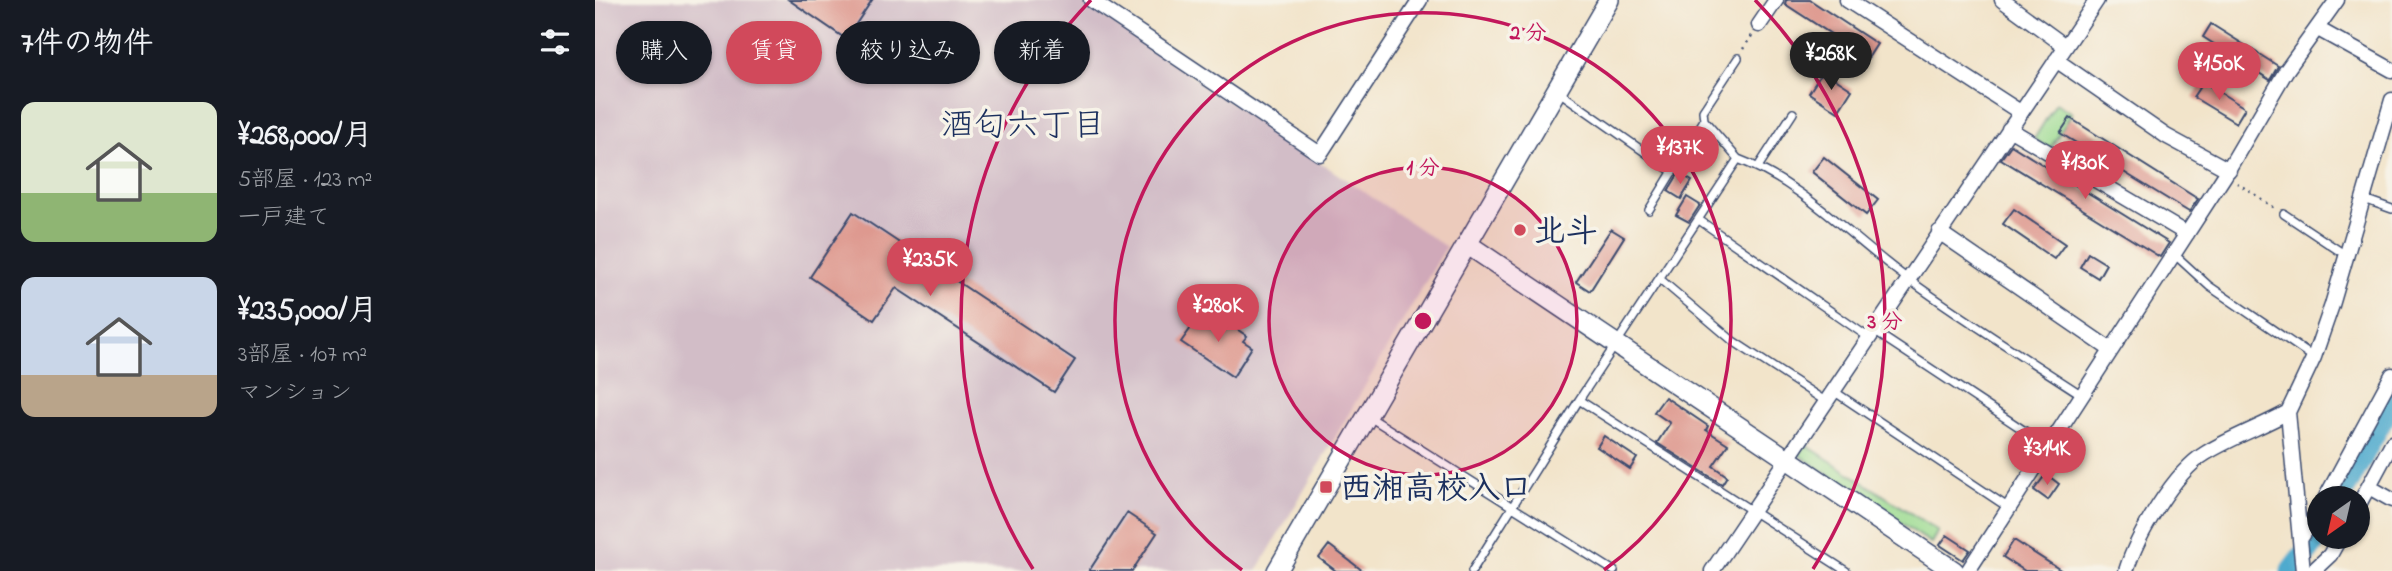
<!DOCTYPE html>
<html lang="ja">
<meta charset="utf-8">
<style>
body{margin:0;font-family:"Indie Flower","Klee One",sans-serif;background:#20242c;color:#f1f3f6;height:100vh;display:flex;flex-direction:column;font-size:26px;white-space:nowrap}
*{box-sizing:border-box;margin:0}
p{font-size:23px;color:#9ea1a6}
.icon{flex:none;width:38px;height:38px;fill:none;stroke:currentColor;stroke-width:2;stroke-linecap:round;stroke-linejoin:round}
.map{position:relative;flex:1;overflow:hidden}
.panel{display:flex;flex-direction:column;background:#171b24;width:595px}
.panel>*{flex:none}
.top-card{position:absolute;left:21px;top:21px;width:665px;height:63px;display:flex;gap:14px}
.needle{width:46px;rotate:214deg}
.buttons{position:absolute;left:1712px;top:486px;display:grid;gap:14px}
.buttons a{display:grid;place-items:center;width:63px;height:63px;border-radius:50%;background:#171b24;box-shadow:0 2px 5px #0004;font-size:35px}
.price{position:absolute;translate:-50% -60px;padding:0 16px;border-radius:24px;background:#d1495b;color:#fff;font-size:23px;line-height:46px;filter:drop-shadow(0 2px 4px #0008)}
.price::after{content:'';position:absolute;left:50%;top:42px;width:21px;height:16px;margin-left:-10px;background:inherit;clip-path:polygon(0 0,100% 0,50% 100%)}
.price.current{background:#222;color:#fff}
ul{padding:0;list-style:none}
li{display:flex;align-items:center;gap:21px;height:175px;padding:0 21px}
li span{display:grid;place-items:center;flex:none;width:196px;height:140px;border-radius:14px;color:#555}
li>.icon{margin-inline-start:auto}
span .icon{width:84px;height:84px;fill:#fffc;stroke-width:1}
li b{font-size:30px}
h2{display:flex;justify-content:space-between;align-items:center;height:84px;padding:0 21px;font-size:30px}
.chip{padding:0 24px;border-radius:32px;background:#171b24;box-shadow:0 2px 5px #0004;font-size:24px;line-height:63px}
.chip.current{background:#d1495b;color:#fff}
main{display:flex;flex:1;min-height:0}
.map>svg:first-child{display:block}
.industrial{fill:#d2bdc7}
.green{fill:#9bdb91;stroke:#5b8578;stroke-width:2}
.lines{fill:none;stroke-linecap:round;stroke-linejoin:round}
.river{stroke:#50aace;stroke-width:23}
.building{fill:#de998f}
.lane-casing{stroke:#3b4a6e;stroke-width:10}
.street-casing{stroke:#3b4a6e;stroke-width:17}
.secondary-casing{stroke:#3b4a6e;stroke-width:22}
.path{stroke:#3b4a6e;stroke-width:2.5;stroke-dasharray:2 5;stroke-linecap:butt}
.lane{stroke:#fff;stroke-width:7}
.street{stroke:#fff;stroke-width:14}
.secondary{stroke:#fff;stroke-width:19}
.ring{fill:none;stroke:#c2185b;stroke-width:3.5}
.poi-dot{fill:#d1495b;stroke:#f7f3e8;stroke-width:2.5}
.labels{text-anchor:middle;stroke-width:7;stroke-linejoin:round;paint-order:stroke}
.poi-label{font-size:32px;font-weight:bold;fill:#1b2f5e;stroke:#f7f3e8;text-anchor:start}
.neighbourhood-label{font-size:33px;fill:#1b2f5e;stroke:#f7f3e8}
.centre{fill:#c2185b;stroke:#f7f3e8;stroke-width:3.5}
.ring-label{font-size:21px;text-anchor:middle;font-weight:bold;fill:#c2185b;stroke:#f7f3e8;stroke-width:7;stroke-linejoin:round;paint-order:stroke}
</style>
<main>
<section class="panel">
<h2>7件の物件<svg class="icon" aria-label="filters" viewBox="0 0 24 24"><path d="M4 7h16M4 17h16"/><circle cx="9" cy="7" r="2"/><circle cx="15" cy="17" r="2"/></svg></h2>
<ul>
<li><span style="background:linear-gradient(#dfe7d0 65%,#8fb573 0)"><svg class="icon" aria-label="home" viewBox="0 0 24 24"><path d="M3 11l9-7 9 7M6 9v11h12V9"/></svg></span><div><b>¥268,000/月</b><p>5部屋 · 123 m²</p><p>一戸建て</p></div></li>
<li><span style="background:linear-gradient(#c9d6e8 70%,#b9a48a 0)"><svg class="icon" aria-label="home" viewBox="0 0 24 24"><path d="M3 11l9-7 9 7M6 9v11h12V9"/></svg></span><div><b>¥235,000/月</b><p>3部屋 · 107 m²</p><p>マンション</p></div></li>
</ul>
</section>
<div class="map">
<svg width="1797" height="571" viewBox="0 0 1797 571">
<rect width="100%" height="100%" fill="#f7f3e8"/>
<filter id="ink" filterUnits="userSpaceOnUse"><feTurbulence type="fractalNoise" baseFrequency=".0143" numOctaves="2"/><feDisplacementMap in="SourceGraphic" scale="14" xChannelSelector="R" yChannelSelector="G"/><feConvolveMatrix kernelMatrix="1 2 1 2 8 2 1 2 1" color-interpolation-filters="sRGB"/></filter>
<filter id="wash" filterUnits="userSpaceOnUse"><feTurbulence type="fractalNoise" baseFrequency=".00686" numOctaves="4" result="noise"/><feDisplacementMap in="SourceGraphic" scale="28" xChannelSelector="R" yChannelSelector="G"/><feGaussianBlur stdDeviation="1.57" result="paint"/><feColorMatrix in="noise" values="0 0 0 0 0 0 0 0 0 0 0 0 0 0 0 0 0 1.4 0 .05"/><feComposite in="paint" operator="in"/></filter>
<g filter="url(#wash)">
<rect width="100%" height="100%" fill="#f2e4ca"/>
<path class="industrial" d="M0 0H484L851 247 662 571H0Z"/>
<path class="green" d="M1461 103 1477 113 1455 149 1439 139Z
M1211 445 1343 531 1336 543 1204 455Z"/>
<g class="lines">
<path class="river" d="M1744 499 1797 401
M1697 571 1724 536"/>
</g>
<g id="blocks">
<path class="building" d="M194 0H277L251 39Z
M1191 0H1215L1282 44 1273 58 1190 4Z
M1616 24 1683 66 1675 80 1608 37Z
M1228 71 1257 90 1243 112 1214 93Z
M1608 82 1650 108 1641 123 1598 97Z
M1475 118 1603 199 1594 212 1465 133Z
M1416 145 1574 243 1565 257 1406 159Z
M1229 157 1283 200 1271 215 1217 172Z
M1084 173 1097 181 1086 199 1073 191Z
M1092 197 1105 205 1094 222 1081 215Z
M1419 209 1470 244 1459 259 1408 224Z
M258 212 480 360 459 392 301 288 279 320 215 277Z
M1016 229 1029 237 995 291 981 282Z
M1493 253 1511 264 1503 278 1485 267Z
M619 314 652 336 648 341 657 347 638 377 586 342 603 318 612 324Z
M1070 397 1113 426 1111 430 1133 444 1118 466 1132 476 1127 484 1062 443 1075 423 1059 412Z
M1009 436 1042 458 1035 469 1002 447Z
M1451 474 1464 484 1453 500 1439 490Z
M532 513 562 533 537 571H494Z
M1352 535 1375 550 1368 560 1345 545Z
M1419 540 1467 571H1430L1408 557Z
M734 545 768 571H741L724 558Z"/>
</g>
</g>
<g filter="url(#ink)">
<use href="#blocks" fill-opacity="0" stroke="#3b4a6e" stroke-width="2"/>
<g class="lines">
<defs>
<path id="lane" d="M964 92 1078 172
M1109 120 1108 111 1143 58
M1163 167 1198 113
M1769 199 1797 209
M1054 210 1109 120 1143 159
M1689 214 1752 256
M1104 220 1273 337
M1579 254 1614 286 1718 357
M1066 280 1138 341 1230 401
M1279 331 1454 447
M1237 390 1414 508
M984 400 1251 571
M773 416 1019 571
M877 571 984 400 1143 159C1209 184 1257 239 1313 279 1369 320 1429 357 1487 395"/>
<path id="street" d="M496 0 725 154 825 0
M1252 0 1425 112
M1407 0 1470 46
M1164 25 1181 0
M1723 29 1797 70
M1461 60 1571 136 1634 170
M1414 129 1592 234
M1344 232 1516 350
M1774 487 1797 500
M1730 499 1797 375
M1762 508 1797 443
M1706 538 1724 510
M1117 571 1502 0
M1373 571 1630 175 1691 71 1742 0
M1531 571C1542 536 1579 472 1611 453 1637 437 1666 427 1693 412
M1708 571 1693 412 1719 357 1737 305 1797 100
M1718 571 1735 555 1745 537"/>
<path id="secondary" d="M872 244 1359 571
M682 571 1014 0"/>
</defs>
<use href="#lane" class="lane-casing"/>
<use href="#street" class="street-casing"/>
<use href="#secondary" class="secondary-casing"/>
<path class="path" d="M1148 49 1158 34
M1642 183 1680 208"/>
<use href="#lane" class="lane"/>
<use href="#street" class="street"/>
<use href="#secondary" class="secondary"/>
</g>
</g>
<circle cx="828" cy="321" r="154" fill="#c2185b" fill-opacity=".12"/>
<g class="ring">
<circle cx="828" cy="321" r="154"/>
<path d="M647 570A308 308 0 1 1 1009 570"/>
<path d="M438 569A462 462 0 0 1 496 0M1160 0A462 462 0 0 1 1218 569"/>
</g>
<g class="poi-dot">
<circle cx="925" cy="230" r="7"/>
<rect x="724" y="480" width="14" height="14" rx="3.5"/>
</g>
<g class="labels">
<g class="poi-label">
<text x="939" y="241">北斗</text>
<text x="745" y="498">西湘高校入口</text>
</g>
<g class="neighbourhood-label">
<text x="428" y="135">酒匂六丁目</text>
</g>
</g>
<circle cx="828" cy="321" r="10" class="centre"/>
<g class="ring-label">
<text x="933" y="39">2 分</text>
<text x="828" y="174">1 分</text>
<text x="1290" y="328">3 分</text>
</g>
</svg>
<div class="buttons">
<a><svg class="needle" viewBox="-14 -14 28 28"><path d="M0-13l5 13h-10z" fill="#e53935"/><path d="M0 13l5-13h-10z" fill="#9ea1a6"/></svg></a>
</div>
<b class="price current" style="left:1236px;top:92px">¥268K</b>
<b class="price" style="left:1624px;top:102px">¥150K</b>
<b class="price" style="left:1085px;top:186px">¥137K</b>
<b class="price" style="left:1490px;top:201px">¥130K</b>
<b class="price" style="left:335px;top:298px">¥235K</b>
<b class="price" style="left:623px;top:344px">¥280K</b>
<b class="price" style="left:1452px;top:487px">¥314K</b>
<div class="top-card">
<a class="chip">購入</a>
<a class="chip current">賃貸</a>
<a class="chip">絞り込み</a>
<a class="chip">新着</a>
</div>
</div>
</main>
